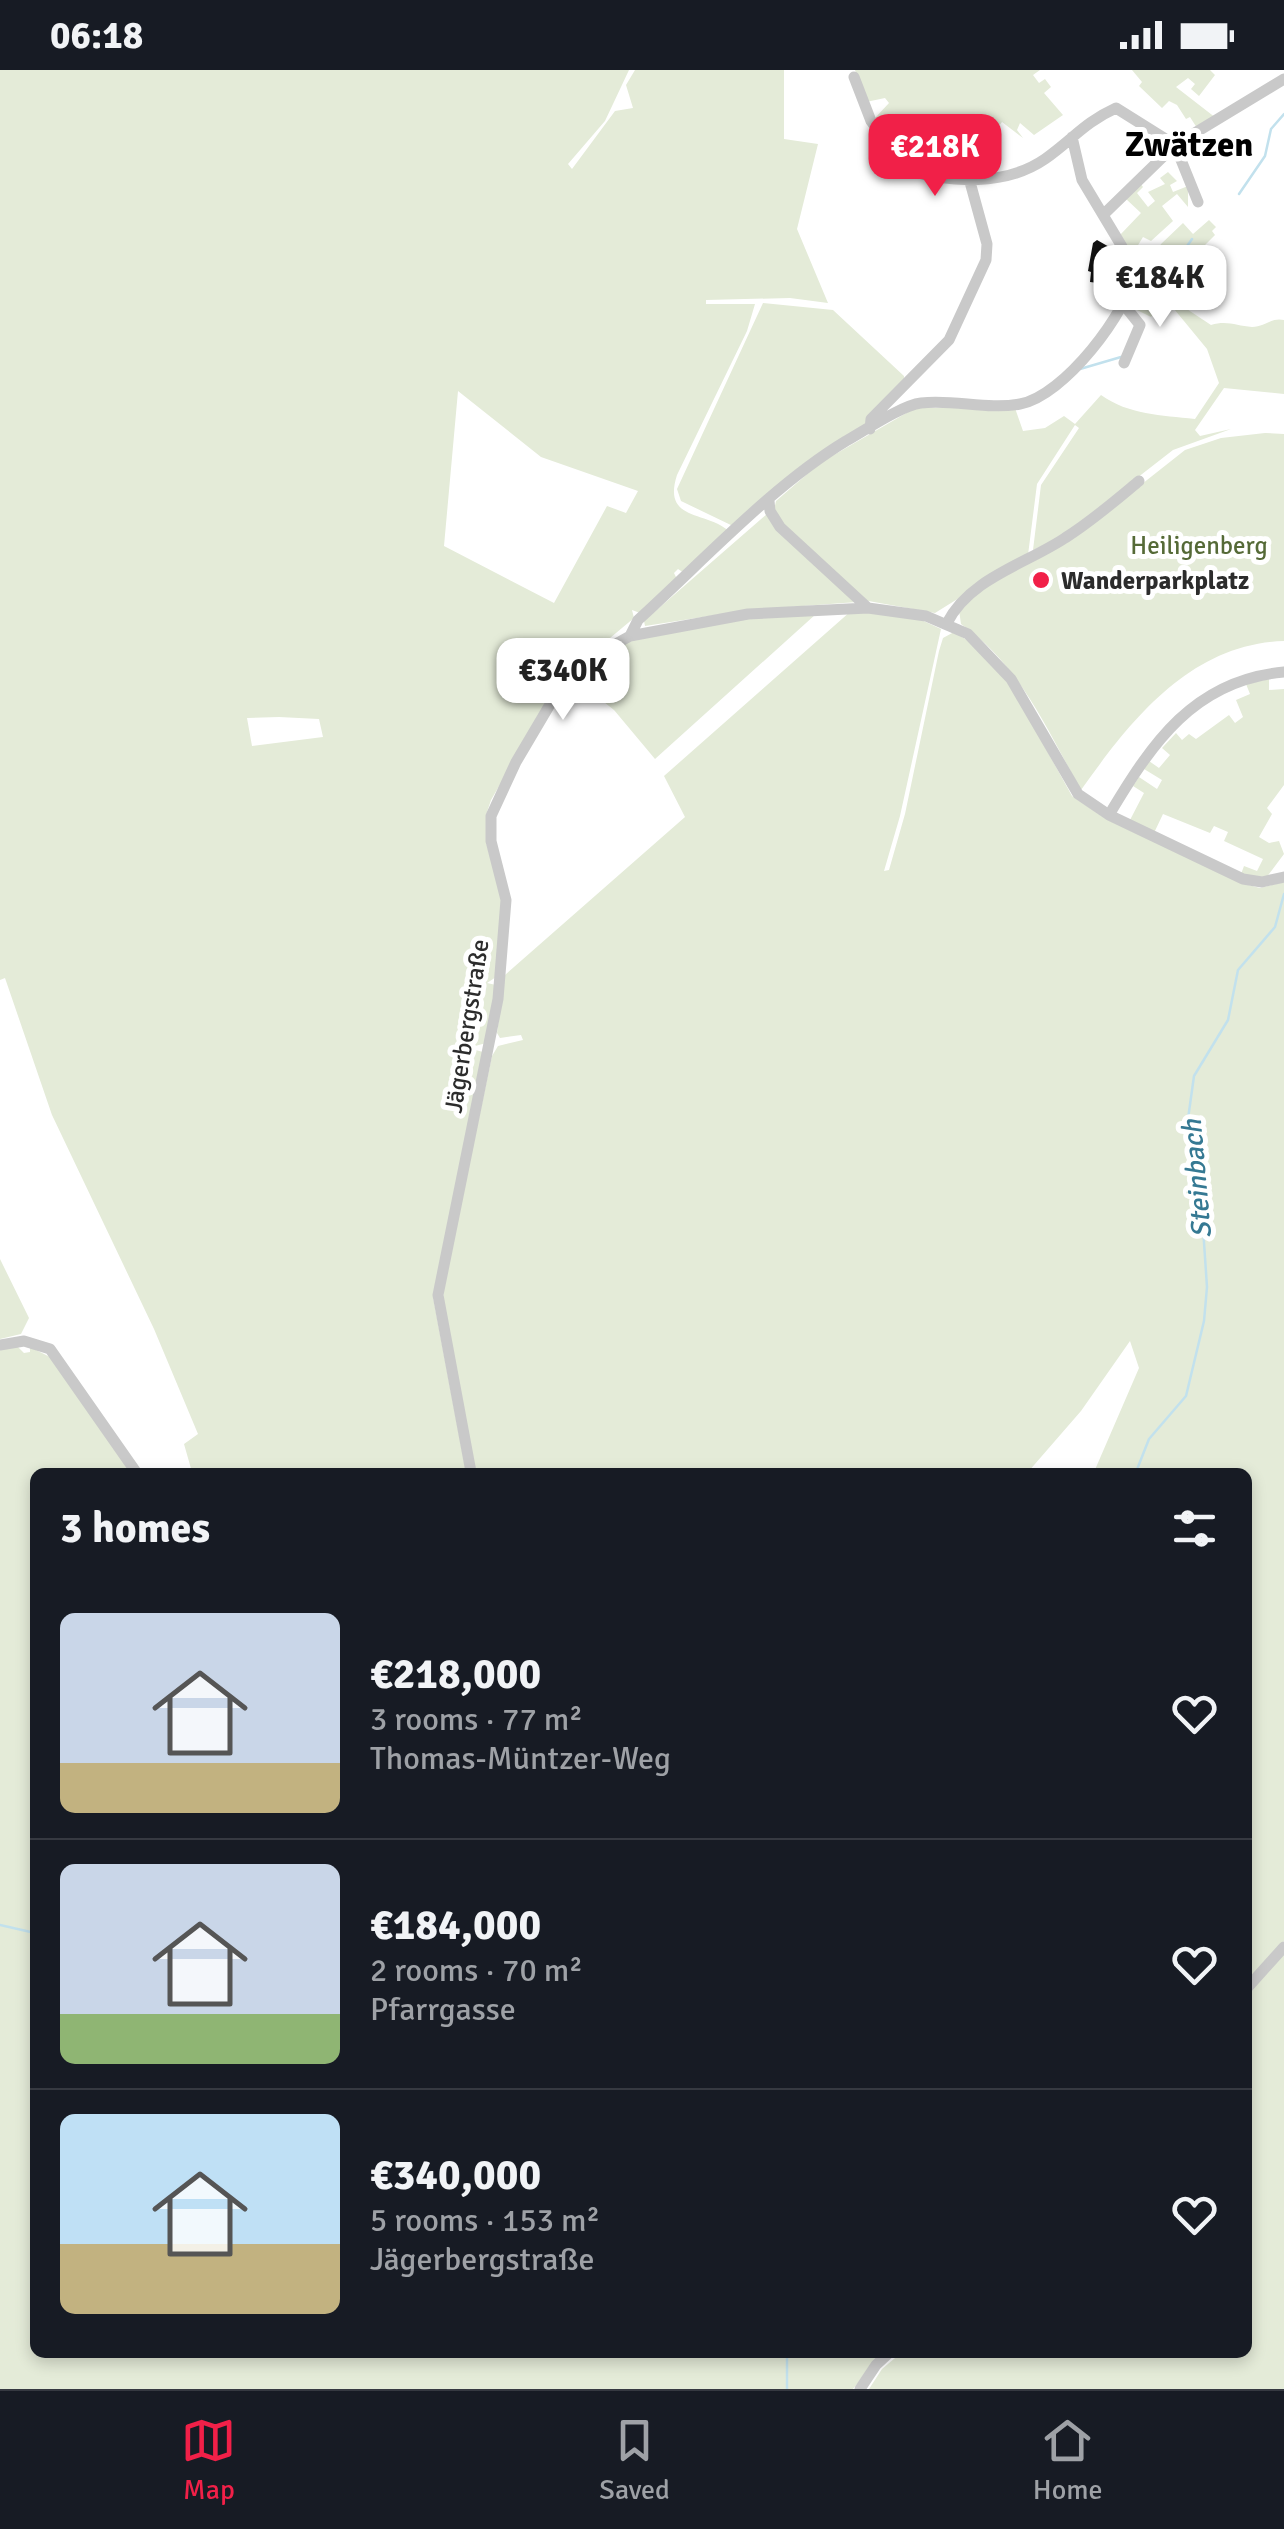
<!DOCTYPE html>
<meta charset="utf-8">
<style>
body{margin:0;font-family:Signika,sans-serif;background:#242831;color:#f1f3f6;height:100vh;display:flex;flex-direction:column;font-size:38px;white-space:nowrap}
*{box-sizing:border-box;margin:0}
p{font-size:32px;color:#9ea1a6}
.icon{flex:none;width:55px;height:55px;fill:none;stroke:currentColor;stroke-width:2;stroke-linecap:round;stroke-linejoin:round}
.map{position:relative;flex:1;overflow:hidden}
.details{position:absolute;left:30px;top:1398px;width:1222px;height:890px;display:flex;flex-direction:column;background:#171b24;border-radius:15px;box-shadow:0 5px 15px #0003}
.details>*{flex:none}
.price{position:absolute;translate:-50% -85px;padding:0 22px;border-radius:20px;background:#fff;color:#222;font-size:32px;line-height:65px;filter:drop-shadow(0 2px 5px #0008)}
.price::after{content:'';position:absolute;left:50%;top:60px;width:30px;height:22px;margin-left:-15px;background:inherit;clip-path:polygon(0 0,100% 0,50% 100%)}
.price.current{background:#f12048;color:#fff}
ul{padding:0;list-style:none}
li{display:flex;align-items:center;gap:30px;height:250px;padding:0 30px}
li+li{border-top:2px solid #363941}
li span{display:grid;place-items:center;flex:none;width:280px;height:200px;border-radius:15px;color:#555}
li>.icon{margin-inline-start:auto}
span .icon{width:120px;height:120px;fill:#fffc;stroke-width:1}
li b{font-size:42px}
h2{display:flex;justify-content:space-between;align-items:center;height:120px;padding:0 30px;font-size:42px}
.status{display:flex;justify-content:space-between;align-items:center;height:70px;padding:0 50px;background:#171b24;direction:ltr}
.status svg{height:28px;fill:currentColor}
.menu{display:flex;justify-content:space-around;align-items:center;height:140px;border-top:2px solid #363941;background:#171b24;font-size:28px;color:#9ea1a6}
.menu a{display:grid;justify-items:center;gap:5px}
.menu .current{color:#f12048}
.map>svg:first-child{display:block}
.green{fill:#e4ebd8;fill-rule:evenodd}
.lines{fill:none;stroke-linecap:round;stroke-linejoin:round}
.stream{stroke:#c2e1ed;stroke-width:2.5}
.building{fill:#131313}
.minor{stroke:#c9c9c9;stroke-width:11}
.poi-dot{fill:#f12048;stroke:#fff;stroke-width:4}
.labels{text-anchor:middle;stroke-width:10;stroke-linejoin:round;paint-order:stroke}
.park-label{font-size:25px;fill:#556a37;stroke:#fff}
.poi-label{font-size:25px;font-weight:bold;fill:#2c2c2c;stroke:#fff;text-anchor:start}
.street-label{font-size:25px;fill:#2c2c2c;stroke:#fff}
.water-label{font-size:28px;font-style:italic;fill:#357993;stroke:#fff}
.district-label{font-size:35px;font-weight:bold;fill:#000;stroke:#fff}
</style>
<div class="status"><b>06:18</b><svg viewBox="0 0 49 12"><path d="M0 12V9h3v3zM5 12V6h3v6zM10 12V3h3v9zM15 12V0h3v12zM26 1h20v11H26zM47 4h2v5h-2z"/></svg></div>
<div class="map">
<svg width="1284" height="2319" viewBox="0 0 1284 2319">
<rect width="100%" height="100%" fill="#fff"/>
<path class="green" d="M0 0H629L605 51 568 94 572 99 615 41 633 38 626 15 635 0H784V69L818 74 797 159 828 233 790 228 706 230V234H755L747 261 677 405C662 452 706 440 730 462L684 503 678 499 674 503 677 509 640 543 632 540 634 548 568 603 552 624 491 730 486 745V772L502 830 496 907 487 913 496 915 486 973 468 978 483 982 433 1227 466 1402H192L184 1374 198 1364 154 1259 52 1045 5 908 0 910ZM458 321 541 387 638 421 626 443 607 436 554 533 444 476ZM279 647 319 649 323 667 252 676 247 648Z
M855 0H1040L1033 5 1039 13 1045 9 1051 17 1044 23 1063 45 1034 65 1020 53 1017 60 1023 68 1002 52 993 63 998 68 991 81 982 86 987 106 964 109 969 79 944 63 932 76 946 88 945 94 952 96 951 104 906 96 921 80 904 52 889 67 898 76 893 82 875 48 889 33 885 28 866 32Z
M1132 0H1210L1215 5 1199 26 1191 19 1195 14 1188 8 1176 17 1216 48 1197 58 1190 47 1186 49 1177 35 1169 31 1162 38 1139 16 1142 12Z
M1168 102 1177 111 1170 115 1173 122 1188 116V137L1177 124 1162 136 1173 151 1151 171 1143 167 1132 185 1120 165 1141 143 1126 129 1140 113 1143 117 1137 123 1148 137 1155 131 1148 122 1165 114 1160 108Z
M1209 150 1216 157 1212 161 1215 165 1202 178 1208 184 1184 213 1148 197 1161 174 1183 153 1193 164Z
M1142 204 1146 212 1211 255C1227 250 1237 256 1252 257 1265 257 1271 247 1284 250V324L1224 318 1195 360 1200 366 1231 359 1173 380 1061 467 1033 480 1041 415 1079 358 1075 355 1037 414 1028 485 935 543 863 530 780 453 774 440 776 431 820 393 915 338H1015L1023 361 1045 358 1064 346 1075 354 1101 325C1129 345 1161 345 1195 349L1219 313 1207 279 1165 228 1151 247 1133 238V223Z
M763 233 833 240 904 306V312L866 354 735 457 681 431 677 419Z
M1265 363 1284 364V571C1190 574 1131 650 1081 720 1047 660 1020 595 961 554L959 540 979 521 1104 444 1185 380 1221 368Z
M767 444 857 532 748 540 645 556 644 551Z
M851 541 917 548 941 559 900 746 884 801 889 800 905 744 939 581 943 568 954 562 970 572 1009 612 1072 726 1106 749 1241 813 1260 818 1284 812V1871L1248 1911V1402H1094L1139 1298 1130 1271 1081 1341 1028 1402H476L444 1240 443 1218 492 986 498 976 523 970 521 965 500 968 497 963 505 905 685 747 664 706Z
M816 544 655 689 614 640 575 609C593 594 610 579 632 570 679 552 764 547 816 544Z
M1269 609V620L1284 619V715L1267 738 1272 744 1259 767 1269 773 1279 771 1284 784 1266 808 1241 804 1244 796 1257 801 1263 789 1224 771 1228 762 1214 756 1210 763 1163 744 1154 763 1130 750 1144 723 1133 716 1139 707 1157 719 1162 710 1144 699 1149 691 1159 698 1170 685 1162 678 1176 663 1182 670 1189 664 1196 669 1229 645 1235 653 1243 647 1236 630 1250 624 1246 614Z
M0 1189 29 1248 21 1264 0 1269Z
M17 1276 24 1283 30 1282V1277L50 1287 131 1402H35V2282L882 2283 853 2319H0V1279Z
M1284 1883V2319H869L882 2299 901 2283 1248 2282V1922Z"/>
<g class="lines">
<path class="stream" d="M1239 124 1265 86 1271 59 1284 44
M1169 202 1192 169
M1080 299 1121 287
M1136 1402 1149 1369 1186 1326 1204 1251 1207 1217 1201 1128 1187 1056 1194 1006 1228 950 1238 900 1275 857 1284 824
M0 1855 35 1863
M787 2319V2282"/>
</g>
<path class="building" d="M1097 170 1111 178 1098 213 1090 212 1091 202 1088 201 1093 173Z"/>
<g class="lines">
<path class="minor" d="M854 7 871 51 907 100C951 113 1006 116 1045 89 1072 70 1085 52 1116 38L1175 75 1198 132
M1103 145 1175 75 1284 9
M1124 235 1140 255 1124 293
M870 359 871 349 949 270 986 190 987 174 970 112
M769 431 770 441 780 457 868 538
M947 553C970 508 1026 494 1065 468 1092 451 1115 431 1139 411
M630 566 638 550C702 492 773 415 846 371 864 361 902 335 921 333 954 329 987 340 1020 334 1064 326 1128 242 1136 200L1082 110 1072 67
M1109 745C1152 673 1194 610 1284 602
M0 1275 24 1271 50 1279 136 1402
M471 1402 438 1225 498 929 506 830 491 771V746L516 692 555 626 596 585 630 566 748 544 868 538 926 546 968 564 1011 609 1078 724 1109 745 1243 809 1262 812 1284 807
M1248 1917 1284 1877
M860 2319 876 2295 890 2282"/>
</g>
<circle class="poi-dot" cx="1041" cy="510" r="10"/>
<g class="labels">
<g class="park-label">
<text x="1199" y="484">Heiligenberg</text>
</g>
<g class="poi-label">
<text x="1061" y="519">Wanderparkplatz</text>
</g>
<g class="street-label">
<text transform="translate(466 956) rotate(-81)" y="9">Jägerbergstraße</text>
</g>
<g class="water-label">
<text transform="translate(1196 1109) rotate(-95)" y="10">Steinbach</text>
</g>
<g class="district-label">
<text x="1189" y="86">Zwätzen</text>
</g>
</g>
</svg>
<b class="price current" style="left:935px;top:129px">€218K</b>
<b class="price" style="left:1160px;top:260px">€184K</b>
<b class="price" style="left:563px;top:653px">€340K</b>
<section class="details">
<h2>3 homes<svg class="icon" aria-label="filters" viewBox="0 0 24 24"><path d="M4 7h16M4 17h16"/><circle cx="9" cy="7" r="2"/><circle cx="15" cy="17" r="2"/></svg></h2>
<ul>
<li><span style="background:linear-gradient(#c9d6e8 75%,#c2b280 0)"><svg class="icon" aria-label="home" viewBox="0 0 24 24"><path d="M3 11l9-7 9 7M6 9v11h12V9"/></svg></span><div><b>€218,000</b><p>3 rooms · 77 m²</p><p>Thomas-Müntzer-Weg</p></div><svg class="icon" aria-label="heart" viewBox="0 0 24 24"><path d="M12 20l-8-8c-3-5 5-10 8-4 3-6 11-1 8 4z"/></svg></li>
<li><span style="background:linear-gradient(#c9d6e8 75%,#8fb573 0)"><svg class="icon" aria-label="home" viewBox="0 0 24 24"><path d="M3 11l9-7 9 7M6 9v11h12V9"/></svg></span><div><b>€184,000</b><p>2 rooms · 70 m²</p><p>Pfarrgasse</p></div><svg class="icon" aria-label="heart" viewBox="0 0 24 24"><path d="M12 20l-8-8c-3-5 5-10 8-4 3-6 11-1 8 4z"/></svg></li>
<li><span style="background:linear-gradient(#bfe0f5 65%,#c2b280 0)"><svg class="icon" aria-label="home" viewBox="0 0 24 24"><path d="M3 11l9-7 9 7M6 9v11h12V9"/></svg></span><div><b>€340,000</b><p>5 rooms · 153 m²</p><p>Jägerbergstraße</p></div><svg class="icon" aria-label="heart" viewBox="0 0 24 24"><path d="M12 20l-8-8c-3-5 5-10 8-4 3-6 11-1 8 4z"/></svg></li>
</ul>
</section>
</div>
<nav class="menu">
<a class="current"><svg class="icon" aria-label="map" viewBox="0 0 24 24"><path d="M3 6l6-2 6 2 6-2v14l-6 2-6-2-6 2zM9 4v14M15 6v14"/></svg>Map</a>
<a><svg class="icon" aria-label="saved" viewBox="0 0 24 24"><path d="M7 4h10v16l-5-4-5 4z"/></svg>Saved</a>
<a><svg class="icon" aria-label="home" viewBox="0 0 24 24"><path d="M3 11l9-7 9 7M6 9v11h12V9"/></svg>Home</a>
</nav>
